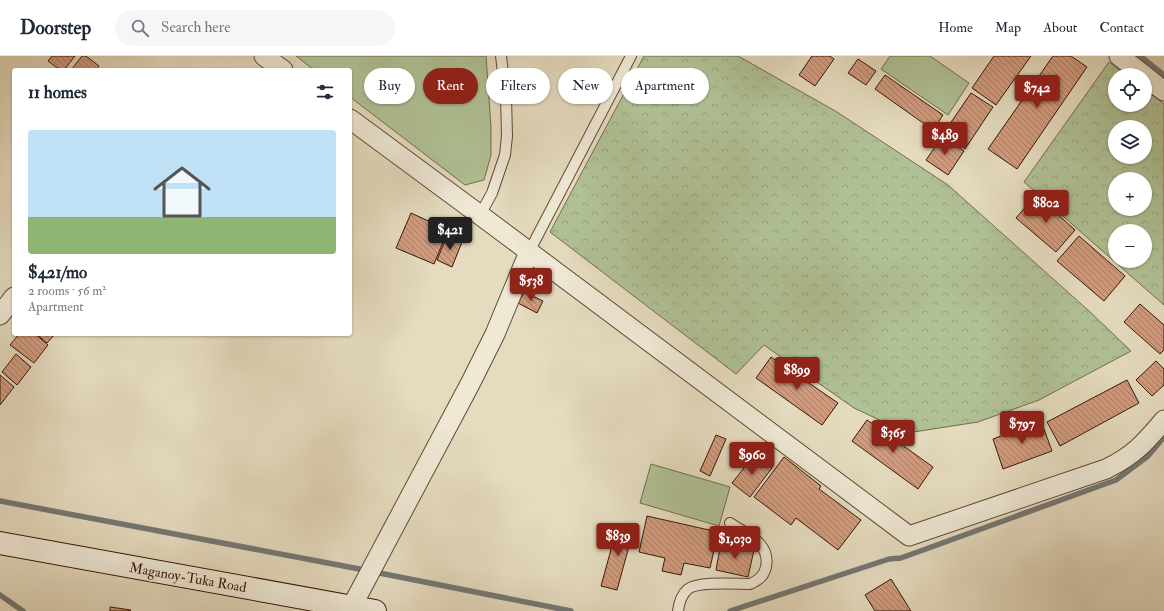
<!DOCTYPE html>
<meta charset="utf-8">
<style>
body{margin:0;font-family:"IM FELL Double Pica",serif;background:#f6f6f7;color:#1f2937;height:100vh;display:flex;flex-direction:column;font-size:15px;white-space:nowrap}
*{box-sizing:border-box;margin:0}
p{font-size:13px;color:#747a83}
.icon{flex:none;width:22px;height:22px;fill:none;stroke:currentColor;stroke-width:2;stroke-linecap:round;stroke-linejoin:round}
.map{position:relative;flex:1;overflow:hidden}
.side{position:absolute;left:12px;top:12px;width:340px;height:268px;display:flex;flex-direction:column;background:#fff;border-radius:4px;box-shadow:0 1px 3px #0004}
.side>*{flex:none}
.banner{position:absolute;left:364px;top:12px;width:380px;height:36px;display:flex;gap:8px}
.controls{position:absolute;left:1108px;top:12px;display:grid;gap:8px}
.controls a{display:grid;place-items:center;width:44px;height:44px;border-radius:50%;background:#fff;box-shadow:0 1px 3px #0004;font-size:20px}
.price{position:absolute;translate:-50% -34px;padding:0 9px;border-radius:4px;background:#8f2418;color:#fff;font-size:13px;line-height:26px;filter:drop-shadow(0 1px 2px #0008)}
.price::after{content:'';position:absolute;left:50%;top:24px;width:12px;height:9px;margin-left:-6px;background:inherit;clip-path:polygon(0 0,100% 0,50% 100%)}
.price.active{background:#222;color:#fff}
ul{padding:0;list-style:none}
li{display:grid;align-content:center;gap:8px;height:212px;padding:0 16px}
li+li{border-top:1px solid #e0e1e3}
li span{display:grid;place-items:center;height:124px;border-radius:4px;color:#555}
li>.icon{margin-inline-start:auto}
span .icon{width:72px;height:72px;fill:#fffc;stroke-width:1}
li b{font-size:17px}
h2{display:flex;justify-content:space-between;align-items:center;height:48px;padding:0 16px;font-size:17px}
.tag{padding:0 14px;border-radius:18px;background:#fff;box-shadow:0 1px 3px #0004;font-size:14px;line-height:36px}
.tag.active{background:#8f2418;color:#fff}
header{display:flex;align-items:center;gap:24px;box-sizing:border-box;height:56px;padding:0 20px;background:#fff;border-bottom:1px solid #e0e1e3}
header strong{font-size:19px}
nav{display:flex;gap:22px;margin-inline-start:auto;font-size:14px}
.search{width:280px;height:36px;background:#f6f6f7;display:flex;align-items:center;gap:10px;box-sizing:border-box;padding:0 14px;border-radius:22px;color:#747a83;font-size:15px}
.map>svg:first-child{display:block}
.grass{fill:#b0c195;stroke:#746c4d}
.forest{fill:url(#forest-crowns);stroke:#746c4d;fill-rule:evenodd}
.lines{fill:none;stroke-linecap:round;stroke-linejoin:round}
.stream{stroke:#747874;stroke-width:5.5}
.building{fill:url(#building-back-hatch);stroke:#381705}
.lane-casing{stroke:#634834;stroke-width:12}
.street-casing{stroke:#634834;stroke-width:21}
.secondary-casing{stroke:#381705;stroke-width:24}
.lane{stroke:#eee8d5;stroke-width:10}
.street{stroke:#eee8d5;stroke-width:19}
.secondary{stroke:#eee8d5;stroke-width:22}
.labels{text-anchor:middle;stroke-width:3.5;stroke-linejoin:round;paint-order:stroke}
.street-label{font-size:14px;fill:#381705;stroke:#eee8d5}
</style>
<header>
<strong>Doorstep</strong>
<div class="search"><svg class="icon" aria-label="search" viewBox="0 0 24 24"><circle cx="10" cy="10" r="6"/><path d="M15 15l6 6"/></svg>Search here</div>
<nav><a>Home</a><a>Map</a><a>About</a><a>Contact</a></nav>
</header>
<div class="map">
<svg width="1164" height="555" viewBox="0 0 1164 555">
<defs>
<pattern id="forest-crowns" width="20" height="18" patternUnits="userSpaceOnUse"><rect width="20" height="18" fill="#b0c195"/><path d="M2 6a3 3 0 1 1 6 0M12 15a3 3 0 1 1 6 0" fill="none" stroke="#98a57f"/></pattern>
<pattern id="building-back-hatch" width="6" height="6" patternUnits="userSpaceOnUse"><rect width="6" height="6" fill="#d29b7d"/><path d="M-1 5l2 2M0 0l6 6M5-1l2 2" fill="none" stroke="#ab7d64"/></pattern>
</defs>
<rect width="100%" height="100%" fill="#e5dbbf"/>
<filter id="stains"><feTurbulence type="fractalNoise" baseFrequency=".005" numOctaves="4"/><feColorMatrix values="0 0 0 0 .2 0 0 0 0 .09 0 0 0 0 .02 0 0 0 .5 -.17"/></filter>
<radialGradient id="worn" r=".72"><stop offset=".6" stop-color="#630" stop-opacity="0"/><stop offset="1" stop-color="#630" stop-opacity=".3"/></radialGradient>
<path class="grass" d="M296 0H486L491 71V99L484 124 465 129 350 41V14H314Z
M890 0H930L969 27 948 59 881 13Z
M651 408 730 431 719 470 640 447Z"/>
<path class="forest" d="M644 0H738L837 56 948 129 1089 255 1131 295 1039 344 978 366 907 377 854 352 764 289 736 318 550 176Z
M1109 6 1126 19H1115V49H1145V34L1164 48V249L1024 126ZM1115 71H1145V101H1115ZM1115 123H1145V153H1115ZM1115 175H1145V205H1115Z"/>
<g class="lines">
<path class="stream" d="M1140 0 1164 19
M0 445 349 511 571 555
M0 539 23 555
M730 555 889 503 901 502 1116 424 1148 400 1164 381"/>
</g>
<path class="building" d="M52 0H75L64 14H60L48 5Z
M82 0H86L99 10 96 14H71Z
M812 0H830L834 3 815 30 799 19Z
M994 0H1031L996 49 972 32Z
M1053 0H1071L1087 11 1017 113 988 93Z
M858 3 876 15 866 29 848 17Z
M885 19 943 59 933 74 875 33Z
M971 37 993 51 965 93 943 78Z
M942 81 964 95 948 119 926 104Z
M1036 139 1075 174 1056 196 1016 162Z
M411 157 448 174 434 208 396 192Z
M447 180 462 186 452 211 437 204Z
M1079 180 1125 220 1104 245 1057 205Z
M524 236 543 245 537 257 518 247Z
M1140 248 1164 269V294L1160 298 1124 266Z
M19 278H35L48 289 34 307 10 289Z
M36 278H55L47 287Z
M16 298 31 311 17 329 2 316Z
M771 301 838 347 822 369 756 322Z
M1156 305 1164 313V329L1152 340 1136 324Z
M0 319 14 331 0 349Z
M1127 324 1139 347 1060 390 1047 366Z
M867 364 933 411 918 433 852 385Z
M1041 365 1052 395 1003 413 993 383Z
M716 379 726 383 710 420 700 415Z
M755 398 772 412 750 441 732 427Z
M784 401 821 430 819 433 861 464 838 494 796 462 791 469 754 441Z
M647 460 718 476 710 512 684 507 681 519 662 515 665 502 639 496Z
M618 468 634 472 617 534 601 530Z
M721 487 754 494 748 521 716 514Z
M891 523 911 555H875L865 539Z
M110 551 131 554 130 555H110Z"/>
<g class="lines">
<defs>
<path id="lane" d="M480 159 492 137 505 99 507 80 506 41 501 0
M529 196 631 0
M678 555C679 547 682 538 688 533 698 525 737 528 750 528 759 524 764 520 766 511 771 487 746 478 730 467"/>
<path id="street" d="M264 0 283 14
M1119 0 1144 19
M1145 20 1164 35
M350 63 480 159 909 480 1106 413C1133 400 1145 387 1164 364
M0 259 14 241
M352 550 470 328 495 278 529 196"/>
<path id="secondary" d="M0 487 375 555"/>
</defs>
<use href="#lane" class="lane-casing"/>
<use href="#street" class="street-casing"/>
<use href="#secondary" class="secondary-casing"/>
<use href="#lane" class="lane"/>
<use href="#street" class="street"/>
<use href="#secondary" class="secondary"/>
</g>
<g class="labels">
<g class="street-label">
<text transform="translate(188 521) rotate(10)" y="5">Maganoy-Tuka Road</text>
</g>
</g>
<rect width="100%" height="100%" filter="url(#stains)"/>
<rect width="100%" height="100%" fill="url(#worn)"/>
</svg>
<div class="controls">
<a><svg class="icon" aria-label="locate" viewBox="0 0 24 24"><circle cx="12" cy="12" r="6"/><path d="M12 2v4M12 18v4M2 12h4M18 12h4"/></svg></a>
<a><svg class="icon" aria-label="layers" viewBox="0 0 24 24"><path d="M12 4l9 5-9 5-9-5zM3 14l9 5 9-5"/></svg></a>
<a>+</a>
<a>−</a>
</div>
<b class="price" style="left:1037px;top:53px">$742</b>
<b class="price" style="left:945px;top:100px">$489</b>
<b class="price" style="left:1046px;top:168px">$802</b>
<b class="price active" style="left:450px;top:195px">$421</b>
<b class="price" style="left:531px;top:246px">$538</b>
<b class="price" style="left:797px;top:335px">$899</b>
<b class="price" style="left:1022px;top:389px">$797</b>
<b class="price" style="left:893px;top:398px">$365</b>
<b class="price" style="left:752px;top:420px">$960</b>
<b class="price" style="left:618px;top:501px">$839</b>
<b class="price" style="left:735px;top:504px">$1,030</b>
<div class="banner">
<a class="tag">Buy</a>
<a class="tag active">Rent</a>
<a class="tag">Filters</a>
<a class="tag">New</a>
<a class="tag">Apartment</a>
</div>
<section class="side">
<h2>11 homes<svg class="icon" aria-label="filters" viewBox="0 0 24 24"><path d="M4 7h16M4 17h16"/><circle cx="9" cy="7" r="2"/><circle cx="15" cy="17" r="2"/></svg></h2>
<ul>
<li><span style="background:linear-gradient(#bfe0f5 70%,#8fb573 0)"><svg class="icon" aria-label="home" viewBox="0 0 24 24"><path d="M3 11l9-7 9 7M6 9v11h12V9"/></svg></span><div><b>$421/mo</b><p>2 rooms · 56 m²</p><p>Apartment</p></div></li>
</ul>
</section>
</div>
